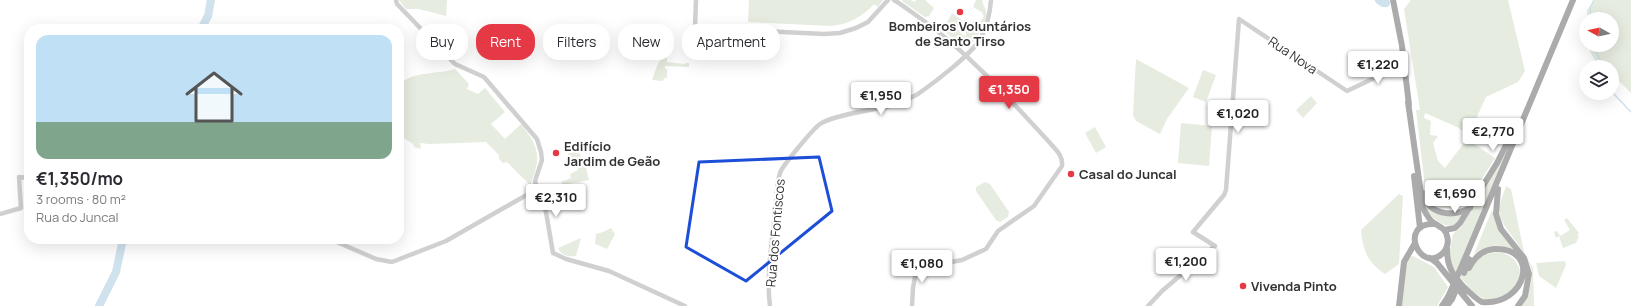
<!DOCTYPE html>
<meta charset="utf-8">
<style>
body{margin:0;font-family:Manrope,sans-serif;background:#f7f7f7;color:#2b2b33;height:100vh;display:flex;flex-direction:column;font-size:15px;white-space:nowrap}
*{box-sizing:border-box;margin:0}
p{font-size:13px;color:#7c7c81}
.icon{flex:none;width:22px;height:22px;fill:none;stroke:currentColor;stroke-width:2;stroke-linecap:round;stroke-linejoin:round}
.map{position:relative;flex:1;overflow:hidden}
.drawer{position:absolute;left:24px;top:24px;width:380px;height:220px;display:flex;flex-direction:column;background:#fff;border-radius:16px;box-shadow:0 4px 16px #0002}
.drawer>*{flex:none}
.hud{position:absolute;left:416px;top:24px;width:380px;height:36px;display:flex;gap:8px}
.needle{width:26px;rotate:278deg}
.tools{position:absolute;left:1579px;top:12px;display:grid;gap:8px}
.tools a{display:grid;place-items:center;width:40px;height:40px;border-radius:50%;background:#fff;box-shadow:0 4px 16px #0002;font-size:20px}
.price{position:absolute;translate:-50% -34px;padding:0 9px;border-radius:4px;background:#fff;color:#222;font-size:13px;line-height:26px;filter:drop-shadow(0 1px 2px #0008)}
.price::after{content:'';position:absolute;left:50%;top:24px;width:12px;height:9px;margin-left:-6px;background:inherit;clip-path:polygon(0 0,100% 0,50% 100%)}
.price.on{background:#e63946;color:#fff}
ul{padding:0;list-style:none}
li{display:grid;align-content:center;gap:8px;height:212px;padding:0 12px}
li+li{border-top:1px solid #e1e1e2}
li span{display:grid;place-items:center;height:124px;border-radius:12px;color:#555}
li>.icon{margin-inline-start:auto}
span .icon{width:72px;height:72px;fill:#fffc;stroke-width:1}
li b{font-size:17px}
.pill{padding:0 14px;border-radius:16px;background:#fff;box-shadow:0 4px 16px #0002;font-size:14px;line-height:36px}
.pill.on{background:#e63946;color:#fff}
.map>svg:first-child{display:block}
.green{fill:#e6ecdf}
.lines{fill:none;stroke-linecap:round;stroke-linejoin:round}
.stream{stroke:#cfe2ee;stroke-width:1.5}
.river{stroke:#cfe2ee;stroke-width:8}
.minor{stroke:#d0d0d0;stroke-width:4.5}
.major{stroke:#ababab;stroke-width:6}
.major-bridge{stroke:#ababab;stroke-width:6}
.marked{fill:none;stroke:#1d4ed8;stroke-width:3;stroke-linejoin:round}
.poi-dot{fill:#e63946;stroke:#fff;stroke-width:1.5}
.labels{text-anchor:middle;stroke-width:4;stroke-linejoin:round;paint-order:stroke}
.poi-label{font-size:13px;font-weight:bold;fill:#333;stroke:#fff;text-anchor:start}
.street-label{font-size:13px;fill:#333;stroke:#fff}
</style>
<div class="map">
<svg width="1631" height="306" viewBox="0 0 1631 306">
<rect width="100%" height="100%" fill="#fff"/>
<path class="green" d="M399 0H447L446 16 419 9H406Z
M749 0H883L878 7 874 4C861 18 849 24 831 26L748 22Z
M903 0H911L914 2 916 0H925L934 8 929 16 925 17 902 1Z
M976 0H982C983 4 986 9 986 13 987 22 977 40 970 45L962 44 938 27 942 22 946 24 952 13 963 21 957 29 963 35 966 36V31L974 20 979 24 984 16 982 14 983 13 973 7Z
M1411 0H1508L1525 71 1518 82 1486 97 1475 121 1474 138 1457 127 1425 113 1424 118 1431 121 1430 135 1438 136 1433 143 1438 161 1445 168 1467 139 1495 158 1466 204 1454 209 1444 208 1438 207 1431 202 1426 195 1416 110H1420L1404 9Z
M1595 0H1631V93L1612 74V67H1598L1587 45H1612V19H1587V10Z
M666 49H670L669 55H667V62L685 64V63H689V67L665 66V69H667V78H664L663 81 652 80 657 66Z
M1136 59 1189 88 1167 119 1160 134 1136 121 1133 115Z
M455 69 469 84 467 89 478 94 485 88 505 112 491 124 505 139 521 124C539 147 542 157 530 185L507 162 503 163 499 159V155L486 142 429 144 420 143 421 149 414 147 413 144 399 135V85C414 70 436 75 455 69Z
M1203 70 1216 75 1206 102 1193 97Z
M1311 96 1317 103 1303 118 1296 110Z
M1181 123 1212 126 1209 166 1178 163Z
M1095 127 1106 147 1096 153 1085 133Z
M1508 147 1462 258 1474 263C1499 237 1531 263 1517 288 1514 293 1506 297 1502 300L1484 299 1474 293 1456 272 1450 263 1449 255 1453 234 1461 227Z
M577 148 585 165 589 180 563 185 561 182 571 178 570 174 578 170V165L583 161 582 159 576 163 573 160 570 161 568 151Z
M985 182 990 184 1009 212 1008 217 1000 222 996 220 976 191V187Z
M1506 186 1511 189 1524 252 1533 268 1534 306H1521C1540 271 1533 265 1511 235 1505 227 1500 219 1499 210 1499 203 1504 193 1506 186Z
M1399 194 1403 196 1399 264 1385 274C1367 262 1363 250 1361 230Z
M1425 206C1436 216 1447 217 1462 215L1454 225C1442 228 1429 216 1425 206Z
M1492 210 1498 225 1522 260C1506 244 1494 241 1474 254Z
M1567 218 1579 233 1577 235 1579 236 1576 243 1563 248 1559 236 1556 238 1554 232 1557 231 1560 236 1570 230 1564 220Z
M611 228 615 234 607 249 595 244 596 234 603 232Z
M581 238 576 256C568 257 562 256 558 248Z
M1413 256 1434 267 1448 287 1437 306H1401L1404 268 1409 257Z
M1565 261 1566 265 1556 288 1539 276 1536 263Z"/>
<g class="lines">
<path class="stream" d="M1591 19 1590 8 1594 0
M1592 45 1604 67
M1612 92 1631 112"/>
<path class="river" d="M1379 0 1383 3H1386
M201 29 208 16 211 0
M99 306 116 272 123 239"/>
<path class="minor" d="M396 0 397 4 455 64 484 77 537 139 541 152 542 160 535 181 537 189 546 212 553 253 566 259 609 271 685 306
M696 0 695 28 824 34 840 33 856 28 868 22 888 0
M894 0C904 6 914 14 924 21 972 56 1011 101 1051 144 1057 151 1063 156 1062 166L1034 206 998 231 986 249 962 260 941 264 918 261 913 288 912 306
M0 214 21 208 19 177 29 178
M330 239 376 259 392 262 446 241 537 189
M770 306C766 276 772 243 775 212 777 200 776 185 780 173 782 166 813 129 820 124 832 115 873 110 890 106 899 103 909 99 918 94 935 82 971 55 981 38 987 26 990 13 991 0
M1148 306 1162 291 1215 246 1193 232 1224 195 1226 190 1239 19 1347 91 1387 72 1406 69"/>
<path class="major" d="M1393 0 1402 46 1409 105
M1408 102 1423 208C1426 214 1429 220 1434 223 1440 227 1445 228 1447 236 1449 242 1447 249 1443 253 1420 275 1397 222 1435 224
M1414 176 1420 228
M1498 189 1496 214 1501 229 1524 258 1529 274 1525 296 1518 306
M1423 193C1425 208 1441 215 1455 213 1460 213 1465 210 1470 208
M1444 230 1455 228 1460 223 1497 163 1515 127
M1447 249C1447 269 1454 276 1467 291
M1430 258 1437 263 1472 306
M1463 263 1573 0
M1464 273 1469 259
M1465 288C1470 293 1476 299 1482 302 1527 306 1541 247 1494 249 1482 250 1474 258 1469 268
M1399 306 1404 262 1415 243
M1442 306 1448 297
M1447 306 1452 299"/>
<path class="major-bridge" d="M1448 297 1463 263
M1452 299 1458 286"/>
</g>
<path class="marked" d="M819 157 832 211 746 281 686 247 699 162Z"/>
<g class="poi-dot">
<circle cx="960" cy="12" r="4"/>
<circle cx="556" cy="153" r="4"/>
<circle cx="1071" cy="174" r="4"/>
<circle cx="1243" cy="286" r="4"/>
</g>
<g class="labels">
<g class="poi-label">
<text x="960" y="31" text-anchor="middle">Bombeiros Voluntários<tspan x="960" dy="15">de Santo Tirso</tspan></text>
<text x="564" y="151">Edifício<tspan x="564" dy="15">Jardim de Geão</tspan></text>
<text x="1079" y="179">Casal do Juncal</text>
<text x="1251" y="291">Vivenda Pinto</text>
</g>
<g class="street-label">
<text transform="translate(1293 55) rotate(34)" y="5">Rua Nova</text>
<text transform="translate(775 233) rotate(-85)" y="5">Rua dos Fontiscos</text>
</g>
</g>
</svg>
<div class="tools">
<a><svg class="needle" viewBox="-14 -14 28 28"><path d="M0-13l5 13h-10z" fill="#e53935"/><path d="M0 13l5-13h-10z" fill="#7c7c81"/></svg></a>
<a><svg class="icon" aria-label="layers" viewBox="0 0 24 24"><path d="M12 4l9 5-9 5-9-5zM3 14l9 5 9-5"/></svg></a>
</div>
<b class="price" style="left:1378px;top:85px">€1,220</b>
<b class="price on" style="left:1009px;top:110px">€1,350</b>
<b class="price" style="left:881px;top:116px">€1,950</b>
<b class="price" style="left:1238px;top:134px">€1,020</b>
<b class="price" style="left:1493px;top:152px">€2,770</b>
<b class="price" style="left:1455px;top:214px">€1,690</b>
<b class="price" style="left:556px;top:218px">€2,310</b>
<b class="price" style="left:1186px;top:282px">€1,200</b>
<b class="price" style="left:922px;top:284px">€1,080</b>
<div class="hud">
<a class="pill">Buy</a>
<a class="pill on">Rent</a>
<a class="pill">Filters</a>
<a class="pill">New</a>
<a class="pill">Apartment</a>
</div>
<section class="drawer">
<ul>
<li><span style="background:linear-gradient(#bfe0f5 70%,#7fa58c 0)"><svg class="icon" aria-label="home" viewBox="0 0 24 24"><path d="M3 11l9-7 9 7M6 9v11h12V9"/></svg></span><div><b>€1,350/mo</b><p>3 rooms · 80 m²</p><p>Rua do Juncal</p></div></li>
</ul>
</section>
</div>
